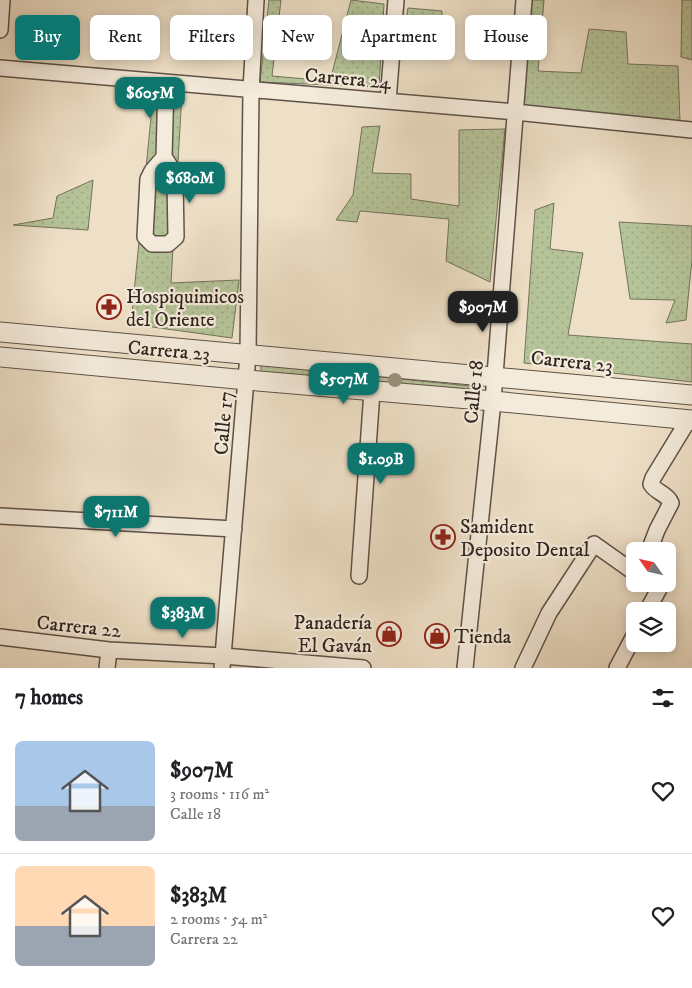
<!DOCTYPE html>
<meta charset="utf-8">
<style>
body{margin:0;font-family:"IM FELL DW Pica",serif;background:#f2f2f2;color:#202124;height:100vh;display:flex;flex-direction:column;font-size:19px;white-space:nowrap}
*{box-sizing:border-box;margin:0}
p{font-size:16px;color:#757577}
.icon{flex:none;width:28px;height:28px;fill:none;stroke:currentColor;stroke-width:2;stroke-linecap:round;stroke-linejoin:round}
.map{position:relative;height:668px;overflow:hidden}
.sheet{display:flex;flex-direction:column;background:#fff;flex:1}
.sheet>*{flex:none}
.guide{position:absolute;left:15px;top:15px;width:662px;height:45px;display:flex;gap:10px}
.needle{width:32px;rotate:304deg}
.tools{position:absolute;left:626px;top:542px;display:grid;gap:10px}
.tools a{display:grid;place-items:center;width:50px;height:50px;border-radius:8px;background:#fff;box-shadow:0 2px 12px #0003;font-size:25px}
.price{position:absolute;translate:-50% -42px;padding:0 11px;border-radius:10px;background:#0f766e;color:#fff;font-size:16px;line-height:32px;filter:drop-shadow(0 1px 2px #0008)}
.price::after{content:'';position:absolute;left:50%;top:30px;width:15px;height:11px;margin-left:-8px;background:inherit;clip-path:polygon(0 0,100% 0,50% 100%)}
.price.current{background:#222;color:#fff}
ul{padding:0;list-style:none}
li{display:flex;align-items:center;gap:15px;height:125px;padding:0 15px}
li+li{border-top:1px solid #e0e0e0}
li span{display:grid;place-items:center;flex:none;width:140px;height:100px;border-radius:8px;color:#555}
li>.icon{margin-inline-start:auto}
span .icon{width:60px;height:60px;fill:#fffc;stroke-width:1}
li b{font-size:21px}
h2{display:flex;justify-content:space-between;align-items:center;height:60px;padding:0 15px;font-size:21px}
.tag{padding:0 18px;border-radius:8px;background:#fff;box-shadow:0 2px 12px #0003;font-size:18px;line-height:45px}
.tag.current{background:#0f766e;color:#fff}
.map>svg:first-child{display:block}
.green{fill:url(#green-dots);stroke:#72735c}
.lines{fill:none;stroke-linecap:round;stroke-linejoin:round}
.minor-casing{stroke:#5f5249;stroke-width:18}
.tertiary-casing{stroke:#5f5249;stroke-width:21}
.minor{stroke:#f4ebdb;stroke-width:15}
.tertiary{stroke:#f4ebdb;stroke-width:19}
.tree{fill:#9b927e}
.labels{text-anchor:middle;stroke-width:4.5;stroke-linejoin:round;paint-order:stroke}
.street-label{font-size:20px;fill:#2f231f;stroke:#f4ebdb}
.poi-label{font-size:20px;fill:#2f231f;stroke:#f4ebdb;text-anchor:start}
</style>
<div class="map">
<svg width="692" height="668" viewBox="0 0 692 668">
<defs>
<pattern id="green-dots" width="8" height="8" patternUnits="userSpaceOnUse" patternTransform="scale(1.25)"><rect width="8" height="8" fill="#b5c398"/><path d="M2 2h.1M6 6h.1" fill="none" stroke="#9ca783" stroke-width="1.8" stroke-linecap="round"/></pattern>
</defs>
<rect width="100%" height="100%" fill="#eee0c7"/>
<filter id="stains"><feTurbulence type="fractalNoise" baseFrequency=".004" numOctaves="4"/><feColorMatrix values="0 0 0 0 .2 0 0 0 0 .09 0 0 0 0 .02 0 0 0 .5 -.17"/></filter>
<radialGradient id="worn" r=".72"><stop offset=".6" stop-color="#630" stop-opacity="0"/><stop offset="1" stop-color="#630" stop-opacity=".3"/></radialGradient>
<path class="green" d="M269 0H281L272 76 330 81 351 0 384 4 379 87 260 82Z
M531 0H544L538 71 581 73 589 29 626 32 628 64 678 66 680 122 524 107Z
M682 0H692V60L681 57Z
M408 8 442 11 441 31 405 26Z
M154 86 182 93 171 283 239 280 232 338 131 324Z
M380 126 372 173 411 174V199L459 206V130L505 129 490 282 446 261 449 219 360 211 357 222 336 220 353 195 362 127Z
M93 180 88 230 13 225 53 218 57 196Z
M554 203 550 249 583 253 568 335 692 344V382L524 363 535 210Z
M619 222 692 226V259L686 320 666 323 675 300 630 299Z
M261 365 480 387 479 394 261 373Z"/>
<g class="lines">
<defs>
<path id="minor" d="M0 30 2 0
M0 68 515 112 692 130
M388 101 396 0
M164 157 170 166 175 179 176 237 168 244H152L145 237 148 179 152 171 164 157 166 83
M0 516 234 529
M649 551 657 530 671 503C667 493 656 493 651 484L653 478 689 419
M359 576 372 391
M647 611 659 589 651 584
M0 637 109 650 224 656 363 668
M107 668 109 650
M222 668 248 355 251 90 256 0
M465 668 493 401 524 0
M523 668 549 613 594 544 635 573
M617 668 635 634"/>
<path id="tertiary" d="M0 332C231 354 462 372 692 395
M0 357 247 380 493 401 692 420"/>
</defs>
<use href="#minor" class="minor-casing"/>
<use href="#tertiary" class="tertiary-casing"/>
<use href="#minor" class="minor"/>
<use href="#tertiary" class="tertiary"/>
</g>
<circle class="tree" cx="395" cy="380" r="7"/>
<defs>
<symbol id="pharmacy-ring" viewBox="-11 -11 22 22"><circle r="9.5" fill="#f4ebdb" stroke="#8f2418" stroke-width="1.5"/><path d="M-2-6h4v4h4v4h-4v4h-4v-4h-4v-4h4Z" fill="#8f2418"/></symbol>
<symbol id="shop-ring" viewBox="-11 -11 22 22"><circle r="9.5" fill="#f4ebdb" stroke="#8f2418" stroke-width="1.5"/><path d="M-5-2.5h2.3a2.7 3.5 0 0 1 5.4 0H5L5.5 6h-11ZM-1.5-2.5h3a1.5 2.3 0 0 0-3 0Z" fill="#8f2418"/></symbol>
</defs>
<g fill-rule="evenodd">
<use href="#pharmacy-ring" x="95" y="293" width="28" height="28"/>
<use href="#pharmacy-ring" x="429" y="523" width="28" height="28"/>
<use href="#shop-ring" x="375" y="620" width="28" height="28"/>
<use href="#shop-ring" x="423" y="622" width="28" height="28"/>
</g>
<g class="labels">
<g class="street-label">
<text transform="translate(348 78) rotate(5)" y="7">Carrera 24</text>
<text transform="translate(169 350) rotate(5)" y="7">Carrera 23</text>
<text transform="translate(572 361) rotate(6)" y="7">Carrera 23</text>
<text transform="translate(473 392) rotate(-85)" y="7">Calle 18</text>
<text transform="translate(223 423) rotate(-85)" y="7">Calle 17</text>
<text transform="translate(79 626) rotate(6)" y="7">Carrera 22</text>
</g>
<g class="poi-label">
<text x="126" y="303">Hospiquimicos<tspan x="126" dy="23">del Oriente</tspan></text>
<text x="460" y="533">Samident<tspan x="460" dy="23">Deposito Dental</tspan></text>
<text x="372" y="629" text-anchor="end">Panadería<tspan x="372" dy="23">El Gaván</tspan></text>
<text x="454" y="643">Tienda</text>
</g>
</g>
<rect width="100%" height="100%" filter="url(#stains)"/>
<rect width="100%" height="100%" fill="url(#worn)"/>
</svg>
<div class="tools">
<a><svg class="needle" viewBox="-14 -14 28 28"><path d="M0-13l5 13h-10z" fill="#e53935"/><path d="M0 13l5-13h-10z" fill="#757577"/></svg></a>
<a><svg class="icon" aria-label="layers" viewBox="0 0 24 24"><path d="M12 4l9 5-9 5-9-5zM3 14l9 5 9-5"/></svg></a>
</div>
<b class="price" style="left:150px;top:119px">$605M</b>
<b class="price" style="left:190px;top:204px">$680M</b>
<b class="price current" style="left:483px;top:333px">$907M</b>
<b class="price" style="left:344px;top:405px">$507M</b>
<b class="price" style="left:381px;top:485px">$1.09B</b>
<b class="price" style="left:116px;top:538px">$711M</b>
<b class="price" style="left:183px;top:639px">$383M</b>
<div class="guide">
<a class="tag current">Buy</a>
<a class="tag">Rent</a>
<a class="tag">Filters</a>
<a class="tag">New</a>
<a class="tag">Apartment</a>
<a class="tag">House</a>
</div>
</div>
<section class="sheet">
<h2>7 homes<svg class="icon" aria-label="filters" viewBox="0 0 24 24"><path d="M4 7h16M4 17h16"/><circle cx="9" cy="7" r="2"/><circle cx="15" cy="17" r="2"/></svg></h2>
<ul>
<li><span style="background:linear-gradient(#a9c7e8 65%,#9aa5b1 0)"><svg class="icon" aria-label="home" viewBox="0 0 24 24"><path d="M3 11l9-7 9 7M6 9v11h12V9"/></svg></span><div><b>$907M</b><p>3 rooms · 116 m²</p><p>Calle 18</p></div><svg class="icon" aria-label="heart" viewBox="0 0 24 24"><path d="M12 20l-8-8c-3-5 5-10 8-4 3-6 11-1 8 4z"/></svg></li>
<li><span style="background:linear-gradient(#ffd9b3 60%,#9aa5b1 0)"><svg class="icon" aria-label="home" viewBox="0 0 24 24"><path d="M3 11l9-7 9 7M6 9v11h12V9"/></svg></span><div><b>$383M</b><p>2 rooms · 54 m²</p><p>Carrera 22</p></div><svg class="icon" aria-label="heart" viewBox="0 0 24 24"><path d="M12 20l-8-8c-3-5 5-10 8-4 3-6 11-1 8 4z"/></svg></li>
</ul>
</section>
